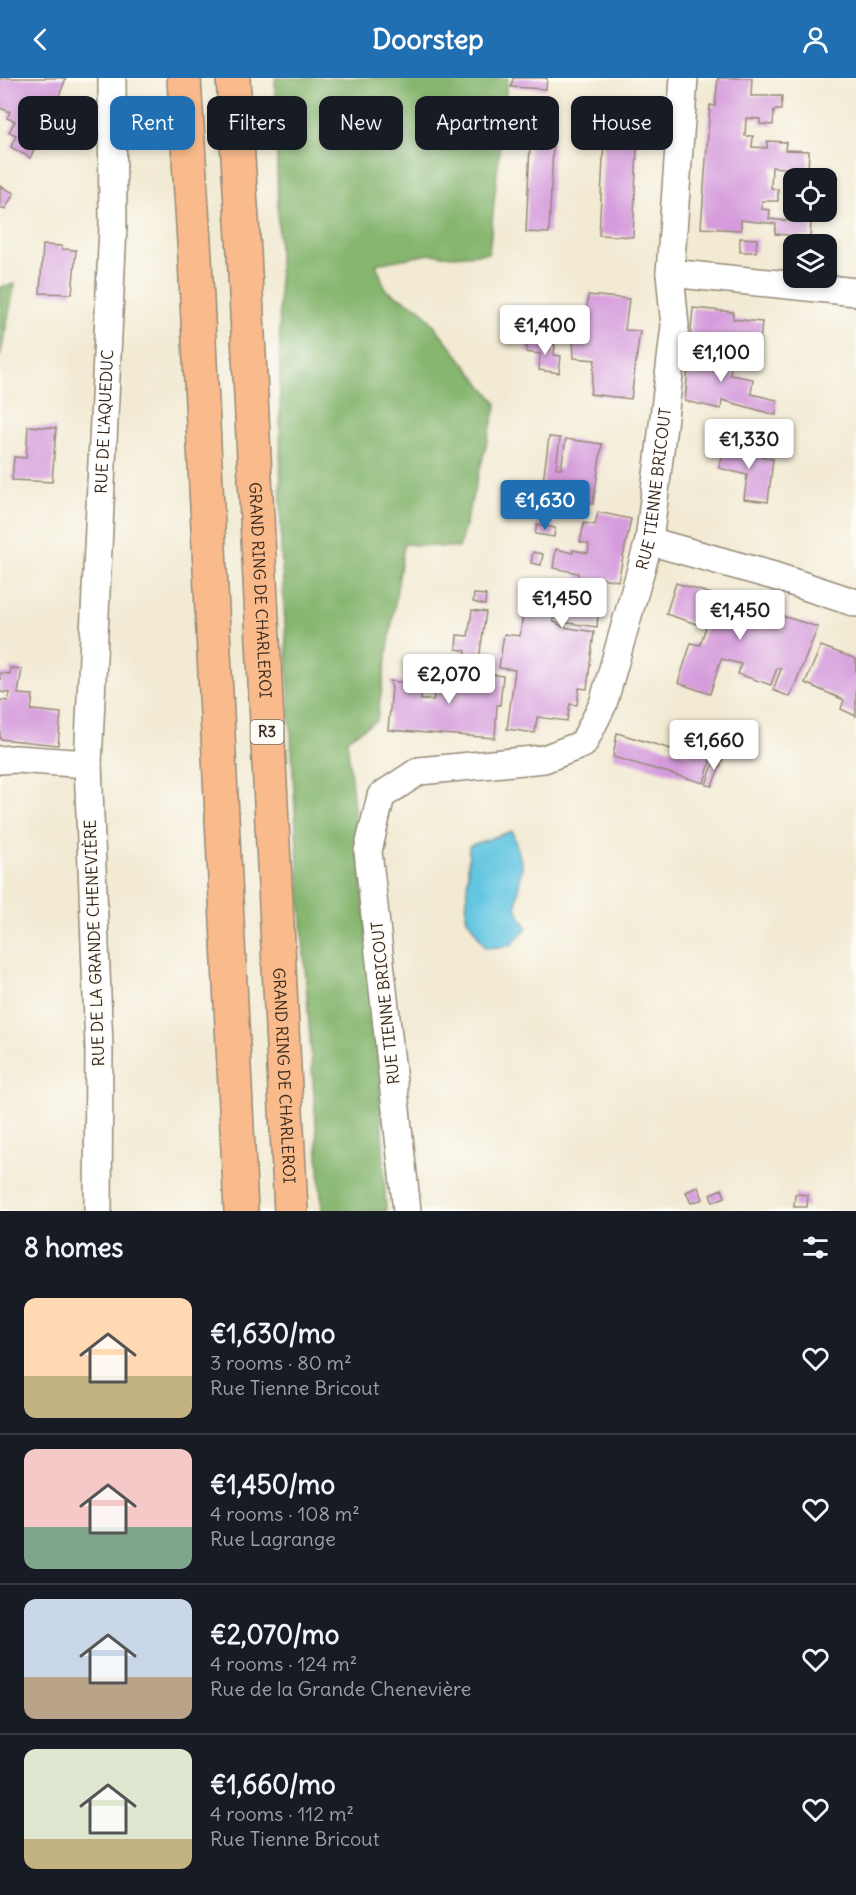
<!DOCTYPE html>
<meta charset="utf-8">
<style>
body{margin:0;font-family:Delius,sans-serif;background:#20242c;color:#f1f3f6;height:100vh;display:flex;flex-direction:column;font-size:22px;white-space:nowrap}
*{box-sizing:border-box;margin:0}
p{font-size:20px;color:#9ea1a6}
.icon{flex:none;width:33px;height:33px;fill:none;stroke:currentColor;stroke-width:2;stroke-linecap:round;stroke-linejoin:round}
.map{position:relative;height:1133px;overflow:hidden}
.side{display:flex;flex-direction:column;background:#171b24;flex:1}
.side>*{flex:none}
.top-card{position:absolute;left:18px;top:18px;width:820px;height:54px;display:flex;gap:12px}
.controls{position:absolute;left:783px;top:90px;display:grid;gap:12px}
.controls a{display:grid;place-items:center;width:54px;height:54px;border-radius:12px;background:#171b24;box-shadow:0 3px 9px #0003;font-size:30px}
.price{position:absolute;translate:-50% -51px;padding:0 14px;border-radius:6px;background:#fff;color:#222;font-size:20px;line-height:39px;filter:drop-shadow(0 2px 3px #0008)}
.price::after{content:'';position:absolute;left:50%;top:36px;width:18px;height:14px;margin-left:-9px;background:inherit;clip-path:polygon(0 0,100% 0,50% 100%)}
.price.on{background:#1f6fb2;color:#fff}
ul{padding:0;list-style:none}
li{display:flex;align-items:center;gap:18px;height:150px;padding:0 24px}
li+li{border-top:2px solid #363941}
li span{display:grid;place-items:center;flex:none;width:168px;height:120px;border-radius:12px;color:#555}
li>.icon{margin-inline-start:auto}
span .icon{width:72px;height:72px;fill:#fffc;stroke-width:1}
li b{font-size:26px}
h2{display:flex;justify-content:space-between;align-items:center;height:72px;padding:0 24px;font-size:26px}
.pill{padding:0 21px;border-radius:12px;background:#171b24;box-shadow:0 3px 9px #0003;font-size:21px;line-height:54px}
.pill.on{background:#1f6fb2;color:#fff}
header{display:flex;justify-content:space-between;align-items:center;height:78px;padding:0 24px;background:#1f6fb2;color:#fff;font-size:27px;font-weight:700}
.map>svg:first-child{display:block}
.forest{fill:#86b670;stroke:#607047;stroke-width:1.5}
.water{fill:#63c6e1;stroke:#4f7880;stroke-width:1.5}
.building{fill:#d59bdc}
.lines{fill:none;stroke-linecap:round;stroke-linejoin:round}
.minor-casing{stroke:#968a78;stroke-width:30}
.highway-casing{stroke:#968a78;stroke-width:36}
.minor{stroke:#fff;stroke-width:27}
.highway{stroke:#fabb8c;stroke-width:33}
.labels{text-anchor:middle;stroke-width:4.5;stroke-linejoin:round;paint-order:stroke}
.shield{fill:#fdfcf7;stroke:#75695f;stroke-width:1.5}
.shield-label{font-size:15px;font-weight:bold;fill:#3b2a1e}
.street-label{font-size:16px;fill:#3b2a1e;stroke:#fdfcf7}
</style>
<header><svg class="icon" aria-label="back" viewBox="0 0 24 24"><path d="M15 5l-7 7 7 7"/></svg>Doorstep<svg class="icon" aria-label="person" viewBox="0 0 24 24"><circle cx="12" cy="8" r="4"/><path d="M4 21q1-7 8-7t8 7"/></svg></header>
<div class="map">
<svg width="856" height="1133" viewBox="0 0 856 1133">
<rect width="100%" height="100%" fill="#fdfcf7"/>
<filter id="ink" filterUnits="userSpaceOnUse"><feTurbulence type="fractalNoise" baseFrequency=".0167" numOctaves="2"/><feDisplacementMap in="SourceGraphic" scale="12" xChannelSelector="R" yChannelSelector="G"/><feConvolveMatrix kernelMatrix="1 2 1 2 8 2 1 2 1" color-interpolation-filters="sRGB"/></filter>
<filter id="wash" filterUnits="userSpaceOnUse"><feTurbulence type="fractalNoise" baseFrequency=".008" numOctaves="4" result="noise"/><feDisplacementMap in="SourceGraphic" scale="24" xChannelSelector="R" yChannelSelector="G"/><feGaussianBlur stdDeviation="1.35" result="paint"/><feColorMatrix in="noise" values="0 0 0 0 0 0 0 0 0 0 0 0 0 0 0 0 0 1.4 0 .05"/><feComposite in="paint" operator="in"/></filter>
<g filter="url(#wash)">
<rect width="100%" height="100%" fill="#f2ead3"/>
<path class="forest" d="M275 0H508L503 34 489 175 454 178 430 176 376 186 386 212 421 231 497 326 459 470 404 466 377 642 347 661 378 964 386 1133H322L298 788 281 471 279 178Z
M15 206 0 279V209Z"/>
<path class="water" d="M512 753 522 786 516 830 527 850 510 868 486 870 466 839 469 768Z"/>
<g id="blocks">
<path class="building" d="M0 0H66L54 31 30 80 11 69 16 57 9 54 15 43 7 40 10 34 0 30Z
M513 0H547L546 11 511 9Z
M718 0H752L751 18H782L781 32H774L773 47 760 46V41L746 40 745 58H753L752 69 767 70V63L786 64 785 72 809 73 808 92 772 89 771 110 778 111V123H762V131L770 132 769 141 811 145 810 159 775 156 776 146 741 142V152L701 150 710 27 715 28Z
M532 23 555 24 549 155 526 154Z
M606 25 639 27 633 159 599 157Z
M0 108 14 115 5 131 0 129Z
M740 160 757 161 756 174H740Z
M43 167 62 168V171L76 172 72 216 40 215Z
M588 217 629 221 625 252 640 253 631 321 590 316 595 282 574 280 573 262H570L573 243 579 244 580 232 587 233Z
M693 230 733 234V241L762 244 760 265 731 262V267L690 263Z
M527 263 555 267 554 277 561 278 559 295 539 292 540 276 526 274Z
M690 268 732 279 730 297 753 301 751 316 777 322 776 337 722 322 721 331 685 323Z
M28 348 56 350 52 404 12 402 14 379 26 380Z
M549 359 560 360 556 390 561 391 566 361 602 366 593 426 541 419Z
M727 362 745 367 744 370 757 373 756 377 773 381 768 424 744 421 747 397 719 390Z
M598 434 631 441 618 503 601 500 597 549 561 544 562 536 554 535 553 543 563 549 594 554 587 611 579 610 577 627 570 626 567 643 537 639 535 655 507 651 515 592 499 590 504 556 520 558 527 507 558 513 557 522 565 523 566 515 576 518 578 495 553 490 556 471 573 475V472L588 475 589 466 580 464 584 445 595 447Z
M537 446 555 450 554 459 535 456Z
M533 474 543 476 541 487 531 485Z
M676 505 818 549 790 619 773 612 781 591 777 590 771 607 738 596 741 586 721 581 710 616 678 605 691 565 700 567 706 549 666 536Z
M474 516 486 517 485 527 473 524Z
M472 532 486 534 478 588 463 586 466 573 456 571 457 557 468 558Z
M821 568 856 581V638L841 631 844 622 805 605Z
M10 590 22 591 18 616 33 617 31 633 33 632 61 635 58 667 0 661V622L8 623 10 615 0 614V595L10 596Z
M447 590 503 598 500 627H497L495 660 388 652 392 610 390 603 422 606 421 622H433L439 597H446Z
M697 652 718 657 704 705 613 679 617 655 691 677Z
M716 678 723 681 712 708 706 707Z
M698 1109 703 1121 691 1125 686 1114Z
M722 1111 725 1119 713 1124 710 1116Z
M795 1116 808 1117 807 1129H794Z"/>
</g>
</g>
<g filter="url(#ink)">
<use href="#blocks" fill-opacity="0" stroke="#968a78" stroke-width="1.5"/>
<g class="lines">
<defs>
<g id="minor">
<path d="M670 195 856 214"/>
<path d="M649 463 774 498 856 525"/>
<path d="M0 682 16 681 88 686"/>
<path id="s1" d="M98 1133 99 969 88 686 113 148 112 0"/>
<path id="s2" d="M407 1133 368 773 381 718 419 693 544 681 583 666 603 626 649 463 675 248 670 195 684 0"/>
</g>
<g id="highway">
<path d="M184 0 195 180 241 1133"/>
<path id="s3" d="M233 0 244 175 291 1133"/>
</g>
</defs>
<use href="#minor" class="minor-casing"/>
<use href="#highway" class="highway-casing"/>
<use href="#minor" class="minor"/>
<use href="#highway" class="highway"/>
</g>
</g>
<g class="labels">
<rect class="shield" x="250.5" y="642" width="33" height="24" rx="4.5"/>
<g class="shield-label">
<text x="267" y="659">R3</text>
</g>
<g class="street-label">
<text dy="6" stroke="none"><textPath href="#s1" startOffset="790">RUE DE L'AQUEDUC</textPath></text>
<text dy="6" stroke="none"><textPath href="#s2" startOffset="898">RUE TIENNE BRICOUT</textPath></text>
<text dy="6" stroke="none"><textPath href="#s3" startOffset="513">GRAND RING DE CHARLEROI</textPath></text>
<text transform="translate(94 865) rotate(-92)" y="6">RUE DE LA GRANDE CHENEVIÈRE</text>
<text transform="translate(385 925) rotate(-96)" y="6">RUE TIENNE BRICOUT</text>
<text dy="6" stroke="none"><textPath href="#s3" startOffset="999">GRAND RING DE CHARLEROI</textPath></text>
</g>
</g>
</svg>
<div class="controls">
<a><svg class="icon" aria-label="locate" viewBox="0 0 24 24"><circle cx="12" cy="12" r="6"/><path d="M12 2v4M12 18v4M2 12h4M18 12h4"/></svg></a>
<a><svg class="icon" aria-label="layers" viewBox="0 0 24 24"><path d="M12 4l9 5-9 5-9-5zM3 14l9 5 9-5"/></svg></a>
</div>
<b class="price" style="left:545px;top:278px">€1,400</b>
<b class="price" style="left:721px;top:305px">€1,100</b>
<b class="price" style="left:749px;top:392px">€1,330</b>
<b class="price on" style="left:545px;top:453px">€1,630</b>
<b class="price" style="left:562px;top:551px">€1,450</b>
<b class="price" style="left:740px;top:563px">€1,450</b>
<b class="price" style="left:449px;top:627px">€2,070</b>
<b class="price" style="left:714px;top:693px">€1,660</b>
<div class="top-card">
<a class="pill">Buy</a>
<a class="pill on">Rent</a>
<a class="pill">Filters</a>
<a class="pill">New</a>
<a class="pill">Apartment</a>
<a class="pill">House</a>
</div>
</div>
<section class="side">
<h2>8 homes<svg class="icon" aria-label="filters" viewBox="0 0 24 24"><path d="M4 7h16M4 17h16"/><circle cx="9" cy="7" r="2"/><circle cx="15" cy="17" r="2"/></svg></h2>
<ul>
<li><span style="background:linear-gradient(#ffd9b3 65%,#c2b280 0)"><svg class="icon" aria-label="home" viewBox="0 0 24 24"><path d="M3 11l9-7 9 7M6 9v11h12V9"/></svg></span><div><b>€1,630/mo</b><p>3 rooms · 80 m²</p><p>Rue Tienne Bricout</p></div><svg class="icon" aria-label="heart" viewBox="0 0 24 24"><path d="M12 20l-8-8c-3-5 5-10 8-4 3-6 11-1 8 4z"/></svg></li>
<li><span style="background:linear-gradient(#f6c9c9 65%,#7fa58c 0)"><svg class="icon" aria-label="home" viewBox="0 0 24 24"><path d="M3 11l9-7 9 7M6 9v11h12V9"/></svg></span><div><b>€1,450/mo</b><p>4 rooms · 108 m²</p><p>Rue Lagrange</p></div><svg class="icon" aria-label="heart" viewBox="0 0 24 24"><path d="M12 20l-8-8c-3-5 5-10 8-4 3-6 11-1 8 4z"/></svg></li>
<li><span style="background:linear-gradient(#c9d6e8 65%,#b9a48a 0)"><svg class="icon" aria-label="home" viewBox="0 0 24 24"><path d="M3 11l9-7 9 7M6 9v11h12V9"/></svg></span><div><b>€2,070/mo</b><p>4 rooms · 124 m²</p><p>Rue de la Grande Chenevière</p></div><svg class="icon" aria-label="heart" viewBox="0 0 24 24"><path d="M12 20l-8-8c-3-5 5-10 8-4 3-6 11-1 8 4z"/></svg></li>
<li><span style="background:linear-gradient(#dfe7d0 75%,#c2b280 0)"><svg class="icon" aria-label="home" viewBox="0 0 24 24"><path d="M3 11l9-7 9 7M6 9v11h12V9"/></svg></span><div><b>€1,660/mo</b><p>4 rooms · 112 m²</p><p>Rue Tienne Bricout</p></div><svg class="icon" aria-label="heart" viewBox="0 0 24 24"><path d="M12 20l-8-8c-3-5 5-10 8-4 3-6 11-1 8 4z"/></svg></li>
</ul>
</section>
